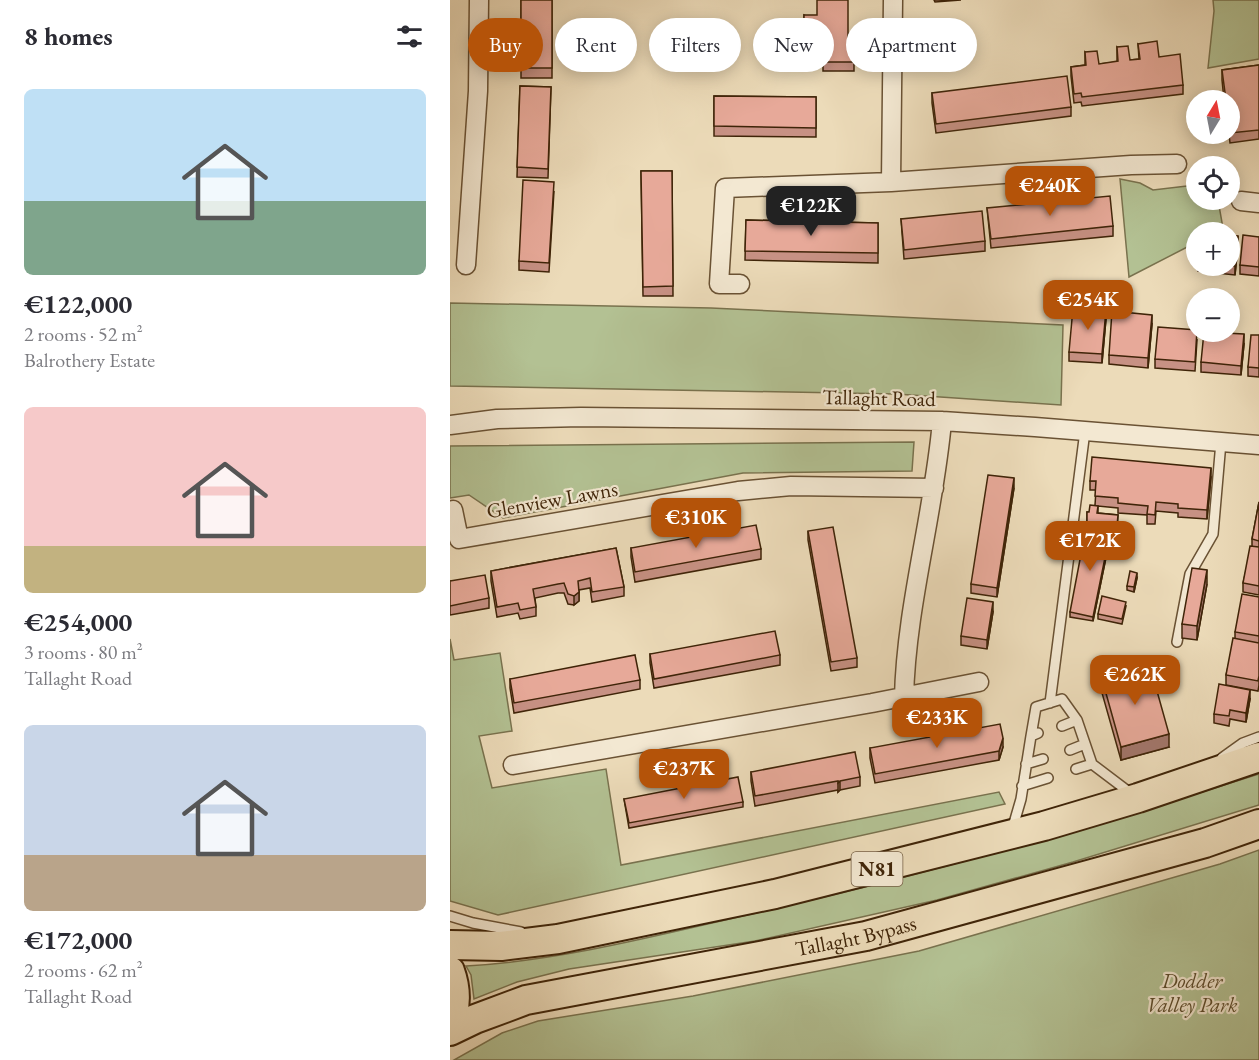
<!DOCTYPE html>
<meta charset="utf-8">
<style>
body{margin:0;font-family:"EB Garamond",serif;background:#f2f2f3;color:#2b2b33;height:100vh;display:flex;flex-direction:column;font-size:22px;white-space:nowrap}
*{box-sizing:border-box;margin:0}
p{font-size:20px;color:#7c7c81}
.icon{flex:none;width:33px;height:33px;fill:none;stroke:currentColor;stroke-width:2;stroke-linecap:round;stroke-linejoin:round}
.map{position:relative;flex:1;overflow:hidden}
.panel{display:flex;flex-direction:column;background:#fff;width:450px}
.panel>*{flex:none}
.guide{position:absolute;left:18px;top:18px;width:570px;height:54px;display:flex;gap:12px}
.needle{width:39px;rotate:10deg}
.controls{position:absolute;left:736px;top:90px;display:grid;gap:12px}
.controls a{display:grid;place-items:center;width:54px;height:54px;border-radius:50%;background:#fff;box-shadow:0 3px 15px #0003;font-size:30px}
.price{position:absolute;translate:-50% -51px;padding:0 14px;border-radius:12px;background:#b45309;color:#fff;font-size:20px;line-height:39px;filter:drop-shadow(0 2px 3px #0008)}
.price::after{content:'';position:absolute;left:50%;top:36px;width:18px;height:14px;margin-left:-9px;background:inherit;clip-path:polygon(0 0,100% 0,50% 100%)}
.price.current{background:#222;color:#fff}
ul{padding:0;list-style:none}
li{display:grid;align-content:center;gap:12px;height:318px;padding:0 24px}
li span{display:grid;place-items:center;height:186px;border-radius:9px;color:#555}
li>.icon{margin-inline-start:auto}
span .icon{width:108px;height:108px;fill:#fffc;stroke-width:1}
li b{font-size:26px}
h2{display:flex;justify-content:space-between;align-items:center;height:72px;padding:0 24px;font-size:26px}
.tag{padding:0 21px;border-radius:27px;background:#fff;box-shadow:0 3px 15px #0003;font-size:21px;line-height:54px}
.tag.current{background:#b45309;color:#fff}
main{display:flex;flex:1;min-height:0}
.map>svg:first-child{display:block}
.green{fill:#b3c193;stroke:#79724e;stroke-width:1.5}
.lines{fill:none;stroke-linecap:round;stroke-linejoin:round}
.lane-casing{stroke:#6a5234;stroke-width:12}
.street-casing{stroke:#6a5234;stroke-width:21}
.primary-casing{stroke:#3f2408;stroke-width:32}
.lane{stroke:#f3e8d2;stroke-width:9}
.street{stroke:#f3e8d2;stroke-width:18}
.primary{stroke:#ecdbb9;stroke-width:28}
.wall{fill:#c79184;stroke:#3f2408;stroke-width:1.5}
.shaded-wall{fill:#a2766b;stroke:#3f2408;stroke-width:1.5}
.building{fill:#e7a999;stroke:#3f2408;stroke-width:1.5}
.labels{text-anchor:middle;stroke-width:4.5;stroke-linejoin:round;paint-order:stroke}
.shield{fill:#f3e8d2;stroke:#755f45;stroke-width:1.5}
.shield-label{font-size:20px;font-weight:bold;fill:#3f2408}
.street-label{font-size:21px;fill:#3f2408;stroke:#f3e8d2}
.park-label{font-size:21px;font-style:italic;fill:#5c4b2b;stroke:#f3e8d2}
</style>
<main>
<section class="panel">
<h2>8 homes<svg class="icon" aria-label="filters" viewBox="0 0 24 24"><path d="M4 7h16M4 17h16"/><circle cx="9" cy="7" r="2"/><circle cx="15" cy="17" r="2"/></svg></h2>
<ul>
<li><span style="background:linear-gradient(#bfe0f5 60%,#7fa58c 0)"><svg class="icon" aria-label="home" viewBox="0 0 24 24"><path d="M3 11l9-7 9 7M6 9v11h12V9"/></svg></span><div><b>€122,000</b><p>2 rooms · 52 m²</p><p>Balrothery Estate</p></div></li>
<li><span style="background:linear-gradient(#f6c9c9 75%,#c2b280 0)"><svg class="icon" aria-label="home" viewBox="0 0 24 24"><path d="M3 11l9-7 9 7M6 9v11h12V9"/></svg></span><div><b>€254,000</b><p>3 rooms · 80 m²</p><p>Tallaght Road</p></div></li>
<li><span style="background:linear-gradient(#c9d6e8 70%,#b9a48a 0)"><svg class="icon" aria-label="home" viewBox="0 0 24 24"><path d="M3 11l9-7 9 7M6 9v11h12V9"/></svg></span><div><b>€172,000</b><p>2 rooms · 62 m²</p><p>Tallaght Road</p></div></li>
</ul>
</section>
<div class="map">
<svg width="809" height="1060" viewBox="0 0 809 1060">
<rect width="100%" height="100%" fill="#ecdbb9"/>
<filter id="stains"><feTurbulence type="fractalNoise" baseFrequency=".00333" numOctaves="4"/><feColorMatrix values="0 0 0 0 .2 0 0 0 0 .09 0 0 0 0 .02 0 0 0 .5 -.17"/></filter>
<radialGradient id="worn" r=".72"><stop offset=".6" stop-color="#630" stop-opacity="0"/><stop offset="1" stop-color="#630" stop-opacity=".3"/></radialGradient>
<path class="green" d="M763 0H809V59L758 68 764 11Z
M670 179 690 183 703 190 737 186 747 187V200H768L773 228 765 232H747V242L679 277Z
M0 303 261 308 613 325 611 405 446 394 0 386Z
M464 442 462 471 293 473 53 518 19 495 0 498V446Z
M0 639 4 660 50 653 62 731 29 736 42 788 156 769 171 865 549 792 555 804 48 915 0 901Z
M809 774V805L623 862 487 900 305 941 119 969 67 982 24 999 21 975 16 966C106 961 201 937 288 917 464 878 638 829 809 774Z
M809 850V1060H4L52 1033 88 1021 243 996 469 951 770 864Z"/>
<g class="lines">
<defs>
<path id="lane" d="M727 642 740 574 763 534 771 442
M600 703 635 431
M612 726 627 720 642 764 683 795
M581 736 586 707 612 699 627 720
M620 750 635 744
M772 758 793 743 809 737
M576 764 593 759
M626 769 642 764
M572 786 598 778
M562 830 571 799 581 736 588 733
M0 916 23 923 71 932"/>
<path id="street" d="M441 182 443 0
M791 201 809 203
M16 265 28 91 29 0
M290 284H269L275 188 441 182 681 165 727 164
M0 425 47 419 131 417 492 421 585 427 809 445
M3 510 9 539 288 491 341 486 484 488
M454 698C456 606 484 514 492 421
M63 765 422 703 529 682"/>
<g id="primary">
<path d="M0 945 51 946 108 939 325 894 594 826 688 798 809 757"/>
<path d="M0 971C7 990 6 1006 0 1026"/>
<path id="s1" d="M0 1031 25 1019 76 1000 416 936 755 843 809 824"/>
</g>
</defs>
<use href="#lane" class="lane-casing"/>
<use href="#street" class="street-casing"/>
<use href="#primary" class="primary-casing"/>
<use href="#lane" class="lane"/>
<use href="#street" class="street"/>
<use href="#primary" class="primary"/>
</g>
<path class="wall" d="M71 0H102V78H71Z
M484 0H511L485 2Z
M354 15 398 39H404V71H373V58H354Z
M688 44 709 57 733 85V94L632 106 631 102 624 103 621 76V67L635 65V52L649 64 667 62V47L680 60 689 59Z
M809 65V139L780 143 779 134H780V100H774L772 80V70Z
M70 86 101 87 98 178 67 177Z
M482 93 621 107V116L486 133 482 103Z
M264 96 366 97V137L264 136Z
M191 171H222L223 296H193Z
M104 191 99 272 69 270V261Z
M537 208 663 226V236L541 248Z
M451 219 535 241V251L454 259Z
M296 220 428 223V263L295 260Z
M809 237V276L790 274V265Z
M788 245 785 275 748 271V266H780Z
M656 319 652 363 619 361V352Z
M702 324 698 368 659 364V355Z
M809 335V377L798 376V367Z
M747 340 745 371 705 368V359Z
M794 344 791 375 751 372V362Z
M761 477 757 519 728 517V513L706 511 705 524H697V515L668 513V508L648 506V513L668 515 667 531 637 528V512H639L645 505 646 490H640V481Z
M564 488 547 597 521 593V584Z
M809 502V595L793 592V583L802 546V539Z
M358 531 407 658V667L381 671 358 540Z
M678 532 676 553 659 551V547L667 536Z
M660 538 643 621 620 617V612Z
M166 548 174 587V596L142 602 140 588 129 590V601L124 605 118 604 114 593H108L85 598 86 607V616L70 619 68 613 47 617 41 581V571Z
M181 548 311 549V559L185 582 181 557Z
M687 578 684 592 677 590V586Z
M0 581 39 598V608L0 615Z
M757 584 747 640 732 638V624Z
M809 597V685L808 691 776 685V675L785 638V632Z
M676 606 672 624 648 619V614Z
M543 612 537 649 511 645V636Z
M200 654 330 655V665L204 688 200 663Z
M60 679 190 680V689L64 713 60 688Z
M652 679 719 747 671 760 652 693Z
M800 699 796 722 780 719 779 726 764 723V714Z
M553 747 549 760 425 783 420 758V748Z
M301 772 410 777V786L390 790 388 792V790L305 806 301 781Z
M174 799 293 802V807L179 828Z"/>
<path class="shaded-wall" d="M788 236V245L785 275V266Z
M656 310V319L652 363V354Z
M702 315V324L698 368V358Z
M794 334V344L791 375V366Z
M761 468V477L757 519V510Z
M564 478V488L547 597V588Z
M660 533V538L643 621V617Z
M757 570V584L747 640V626Z
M687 573V578L684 592V587Z
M129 592V601L124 605V596Z
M543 602V612L537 649V640Z
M800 690V699L796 722V713Z
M719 734V747L671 760V747Z
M553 738V747L549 760V751Z
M390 781V790L388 792V783Z"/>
<path class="building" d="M71 0H102V68H71Z
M367 0H398V39H404V62H373V49H354V30L367 31V28L354 27V15H367Z
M707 41 709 57 730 54 733 85 632 97 631 93 624 94 621 67 636 65 635 52 647 51 649 64 668 61 667 47 678 46 680 60 690 59 688 44Z
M809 65V130L780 133V100H776L772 70Z
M617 76 621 107 486 124 482 93Z
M70 86 101 87 98 169 67 167Z
M264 96 366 97V128L264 126Z
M191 171H222L223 286 193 287Z
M73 180 104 182 99 263 69 261Z
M660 196 663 226 541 239 537 208Z
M532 211 535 241 454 250 451 219Z
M296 220 428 223V253L295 251Z
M780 235 788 236 785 266H780Z
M793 235 809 237V267L790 265Z
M623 308 656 310 652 354 619 352Z
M662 311 702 315 698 358 659 355Z
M708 327 747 330 745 362 705 359Z
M754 332 794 334 791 366 751 362Z
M801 335H809V368L798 367Z
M642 457 761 468 757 510 728 508V504L706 502 705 515 697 514 698 506 668 503V498L645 496 646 481H640Z
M538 475 564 478 547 588 521 584Z
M809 502V541L802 539Z
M640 505 648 506 647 513 668 515 667 526 637 523V512H639Z
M306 525 311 549 185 572 181 548Z
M668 526 678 527 676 548 659 547 661 535 667 536Z
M383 527 407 658 381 662 358 531Z
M636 528 660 533 643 617 620 612Z
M800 546 809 547V586L793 583Z
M166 548 174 587 142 592 140 578 128 581 129 592 124 596 118 594 114 583 108 584 83 589 86 607 70 610 68 603 47 607 41 571Z
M742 568 757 570 747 626 732 624Z
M680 571 687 573 684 587 677 586Z
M35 575 39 598 0 606V581Z
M792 594 809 597V636L785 632Z
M652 596 676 602 672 619 648 614Z
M517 598 543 602 537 640 511 636Z
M325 631 330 655 204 679 200 654Z
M783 638 809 643V676L808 681 776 675Z
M185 655 190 680 64 703 60 679Z
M700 666 719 734 671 747 652 679Z
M769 684 800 690 796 713 780 710 779 716 764 714Z
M550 724 553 738 549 751 425 774 420 748Z
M405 752 410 777 390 781 388 783V781L305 796 301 772Z
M288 777 293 802 179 823 174 799Z"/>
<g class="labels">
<rect class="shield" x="401.5" y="852" width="51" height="34" rx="4.5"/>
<g class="shield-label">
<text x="427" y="876">N81</text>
</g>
<g class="street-label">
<text transform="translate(429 398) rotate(1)" y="7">Tallaght Road</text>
<text transform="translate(102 500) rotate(-10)" y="7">Glenview Lawns</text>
<text dy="7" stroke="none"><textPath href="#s1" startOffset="418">Tallaght Bypass</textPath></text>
</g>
<g class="park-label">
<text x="742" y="988">Dodder<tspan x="742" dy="24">Valley Park</tspan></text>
</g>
</g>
<rect width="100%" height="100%" filter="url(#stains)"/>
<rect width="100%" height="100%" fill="url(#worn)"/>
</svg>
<div class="controls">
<a><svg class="needle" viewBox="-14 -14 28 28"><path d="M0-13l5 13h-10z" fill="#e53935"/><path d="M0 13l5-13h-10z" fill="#7c7c81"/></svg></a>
<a><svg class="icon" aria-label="locate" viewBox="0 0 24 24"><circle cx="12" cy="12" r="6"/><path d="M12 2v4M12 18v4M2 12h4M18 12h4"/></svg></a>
<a>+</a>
<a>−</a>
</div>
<b class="price" style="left:600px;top:217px">€240K</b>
<b class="price current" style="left:361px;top:237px">€122K</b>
<b class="price" style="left:638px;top:331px">€254K</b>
<b class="price" style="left:246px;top:549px">€310K</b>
<b class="price" style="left:640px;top:572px">€172K</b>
<b class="price" style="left:685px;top:706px">€262K</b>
<b class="price" style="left:487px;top:749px">€233K</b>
<b class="price" style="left:234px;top:800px">€237K</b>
<div class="guide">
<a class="tag current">Buy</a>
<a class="tag">Rent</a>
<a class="tag">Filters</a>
<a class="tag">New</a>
<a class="tag">Apartment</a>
</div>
</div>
</main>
